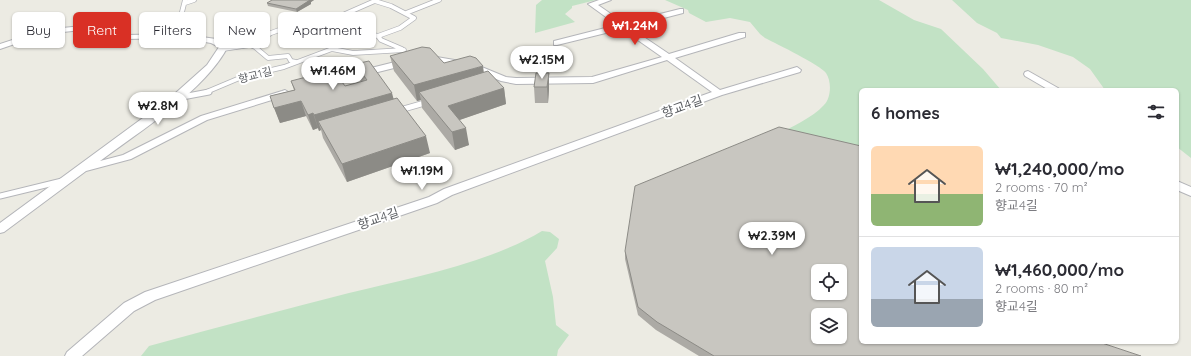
<!DOCTYPE html>
<meta charset="utf-8">
<style>
body{margin:0;font-family:Quicksand,"Noto Sans KR",sans-serif;background:#f2f2f3;color:#2b2b33;height:100vh;display:flex;flex-direction:column;font-size:15px;white-space:nowrap}
*{box-sizing:border-box;margin:0}
p{font-size:13px;color:#7c7c81}
.icon{flex:none;width:22px;height:22px;fill:none;stroke:currentColor;stroke-width:2;stroke-linecap:round;stroke-linejoin:round}
.map{position:relative;flex:1;overflow:hidden}
.drawer{position:absolute;left:859px;top:88px;width:320px;height:256px;display:flex;flex-direction:column;background:#fff;border-radius:6px;box-shadow:0 1px 3px #0004}
.drawer>*{flex:none}
.banner{position:absolute;left:12px;top:12px;width:380px;height:36px;display:flex;gap:8px}
.controls{position:absolute;left:811px;top:264px;display:grid;gap:8px}
.controls a{display:grid;place-items:center;width:36px;height:36px;border-radius:6px;background:#fff;box-shadow:0 1px 3px #0004;font-size:20px}
.price{position:absolute;translate:-50% -34px;padding:0 9px;border-radius:14px;background:#fff;color:#222;font-size:13px;line-height:26px;filter:drop-shadow(0 1px 2px #0008)}
.price::after{content:'';position:absolute;left:50%;top:24px;width:12px;height:9px;margin-left:-6px;background:inherit;clip-path:polygon(0 0,100% 0,50% 100%)}
.price.current{background:#d93025;color:#fff}
ul{padding:0;list-style:none}
li{display:flex;align-items:center;gap:12px;height:100px;padding:0 12px}
li+li{border-top:1px solid #e1e1e2}
li span{display:grid;place-items:center;flex:none;width:112px;height:80px;border-radius:6px;color:#555}
li>.icon{margin-inline-start:auto}
span .icon{width:48px;height:48px;fill:#fffc;stroke-width:1}
li b{font-size:17px}
h2{display:flex;justify-content:space-between;align-items:center;height:48px;padding:0 12px;font-size:17px}
.pill{padding:0 14px;border-radius:6px;background:#fff;box-shadow:0 1px 3px #0004;font-size:14px;line-height:36px}
.pill.current{background:#d93025;color:#fff}
.map>svg:first-child{display:block}
.green{fill:#c2e2c5}
.lines{fill:none;stroke-linecap:round;stroke-linejoin:round}
.lane-far1-casing{stroke:#b4b5b9;stroke-width:5.5}
.lane-casing{stroke:#b4b5b9;stroke-width:7}
.street-casing{stroke:#b4b5b9;stroke-width:2}
.lane-far1{stroke:#fff;stroke-width:4}
.lane{stroke:#fff;stroke-width:5}
.street{fill:#fff;fill-rule:evenodd}
.wall{fill:#acaaa5}
.shaded-wall{fill:#8c8b86}
.building{fill:#c8c6c0;stroke:#8c8b86;fill-rule:evenodd}
.labels{text-anchor:middle;stroke-width:4;stroke-linejoin:round;paint-order:stroke}
.far-street-label{font-size:11px;fill:#5b5e62;stroke:#fff}
.street-label{font-size:13px;fill:#5b5e62;stroke:#fff}
</style>
<div class="map">
<svg width="1191" height="356" viewBox="0 0 1191 356">
<rect width="100%" height="100%" fill="#ecebe3"/>
<path class="green" d="M542 0H596L572 6V8L565 14 575 22 535 33 536 5Z
M665 0H879L914 20 941 29 983 69 1001 90H861V154L777 135C793 126 812 118 824 105 831 98 832 82 826 73 820 65 777 44 765 38L760 34 750 22 730 18 706 22 689 13 688 10Z
M952 0H1191V158L1177 147V90H1105L1090 69 1073 57 1038 45 1001 38 997 33 977 23Z
M542 231 550 232 559 239 557 248 545 261 553 297 556 325 569 335 558 350 557 356H141L149 346C215 328 282 310 349 293 410 278 487 264 542 231Z"/>
<g class="lines">
<defs>
<path id="lane-far1" d="M375 1 391 6 414 18 400 28 378 36
M185 3 194 0
M406 13 439 0
M339 20 347 26 353 35
M172 35 180 20 185 0
M378 36 381 40 402 49
M250 45 255 47 268 58 288 56 291 61 296 62
M223 49 250 45 271 33 282 29H308L332 23 339 20 345 14 377 0
M332 49C339 32 363 32 378 36
M204 93 242 77 284 67 332 49 353 53 404 50"/>
<path id="lane" d="M177 98 209 92
M400 110 428 102
M0 196 62 181"/>
<path id="street" d="M599 0H611L598 5 624 23 680 9H683V13L629 27 669 54 739 33H745V37L675 58 720 90 797 67 801 70 800 72 722 95 452 195 437 203 155 300 134 311 82 356H65L67 352 124 303 145 292 429 197 444 189 712 92 667 60 593 83 516 84 501 81 467 67 425 61 421 58 425 55 472 63 506 77 516 78 592 77 662 57 622 29 557 45H554V41L617 25 588 4Z
M82 26H96L126 35 181 34 216 39 228 46C207 89 139 132 100 161L123 155 201 116 282 91 285 90 290 93 288 95 207 120 131 159 86 171 4 232 0 233V223L170 98 207 65 219 47 211 43 181 38 125 39 95 30H82L44 34 0 49V44L43 30Z
M407 59 411 62 410 64 326 85 321 82 323 80Z
M1028 71 1058 88 1060 90H1049L1025 76 1024 74 1025 72Z
M1177 181 1191 187V196L1177 190Z"/>
</defs>
<use href="#lane-far1" class="lane-far1-casing"/>
<use href="#lane" class="lane-casing"/>
<use href="#street" class="street-casing"/>
<use href="#lane-far1" class="lane-far1"/>
<use href="#lane" class="lane"/>
<use href="#street" class="street"/>
</g>
<path class="wall" d="M272 0H314L311 2V4L297 12 268 6 267 3Z
M390 56 444 63 483 72 504 88 506 104 459 120 469 145 455 150 422 108 421 100 417 101 394 71Z
M355 64 394 99 430 153 347 182 323 138 321 130 319 131 318 128 313 130 306 116 280 123 270 96 294 90 291 81 345 86 362 82 359 79Z
M549 73V89L548 103H535L534 87Z
M625 251 861 342 1141 356H699L656 330 638 315 625 259Z"/>
<path class="shaded-wall" d="M308 0H314L311 2V4L297 12 296 9Z
M483 66 485 81 419 92 421 100 417 101 414 85Z
M549 73V89L548 103 547 87Z
M504 88 506 104 451 123 448 106Z
M392 93 396 108 318 121 321 130 319 131 314 115Z
M301 101 306 116 280 123 274 108Z
M313 113 318 128 313 130 308 115Z
M466 128 469 145 455 150 452 132Z
M426 136 430 153 347 182 342 164Z"/>
<path class="building" d="M272 0H310L296 9 267 3Z
M422 47 430 48 444 63 470 56 476 58 483 66 414 85 390 56Z
M369 61 392 93 314 115 313 113 308 115 301 101 274 108 270 96 295 90 291 81 333 70 345 86 367 80 355 64Z
M488 71 504 88 448 106 466 128 452 132 419 92Z
M536 73H549L547 87H534Z
M397 98 426 136 342 164 318 121Z
M779 127 861 146V342H1099L1141 356H714L657 322 638 307 625 251 635 186ZM818 271H840V293H818ZM818 315H840V337H818Z"/>
<g class="labels">
<g class="far-street-label">
<text transform="translate(255 75) rotate(-15)" y="4">향교1길</text>
</g>
<g class="street-label">
<text transform="translate(682 106) rotate(-20)" y="5">향교4길</text>
<text transform="translate(378 218) rotate(-19)" y="5">향교4길</text>
</g>
</g>
</svg>
<div class="controls">
<a><svg class="icon" aria-label="locate" viewBox="0 0 24 24"><circle cx="12" cy="12" r="6"/><path d="M12 2v4M12 18v4M2 12h4M18 12h4"/></svg></a>
<a><svg class="icon" aria-label="layers" viewBox="0 0 24 24"><path d="M12 4l9 5-9 5-9-5zM3 14l9 5 9-5"/></svg></a>
</div>
<b class="price current" style="left:635px;top:46px">₩1.24M</b>
<b class="price" style="left:542px;top:80px">₩2.15M</b>
<b class="price" style="left:333px;top:91px">₩1.46M</b>
<b class="price" style="left:158px;top:126px">₩2.8M</b>
<b class="price" style="left:422px;top:191px">₩1.19M</b>
<b class="price" style="left:772px;top:256px">₩2.39M</b>
<div class="banner">
<a class="pill">Buy</a>
<a class="pill current">Rent</a>
<a class="pill">Filters</a>
<a class="pill">New</a>
<a class="pill">Apartment</a>
</div>
<section class="drawer">
<h2>6 homes<svg class="icon" aria-label="filters" viewBox="0 0 24 24"><path d="M4 7h16M4 17h16"/><circle cx="9" cy="7" r="2"/><circle cx="15" cy="17" r="2"/></svg></h2>
<ul>
<li><span style="background:linear-gradient(#ffd9b3 60%,#8fb573 0)"><svg class="icon" aria-label="home" viewBox="0 0 24 24"><path d="M3 11l9-7 9 7M6 9v11h12V9"/></svg></span><div><b>₩1,240,000/mo</b><p>2 rooms · 70 m²</p><p>향교4길</p></div></li>
<li><span style="background:linear-gradient(#c9d6e8 65%,#9aa5b1 0)"><svg class="icon" aria-label="home" viewBox="0 0 24 24"><path d="M3 11l9-7 9 7M6 9v11h12V9"/></svg></span><div><b>₩1,460,000/mo</b><p>2 rooms · 80 m²</p><p>향교4길</p></div></li>
</ul>
</section>
</div>
